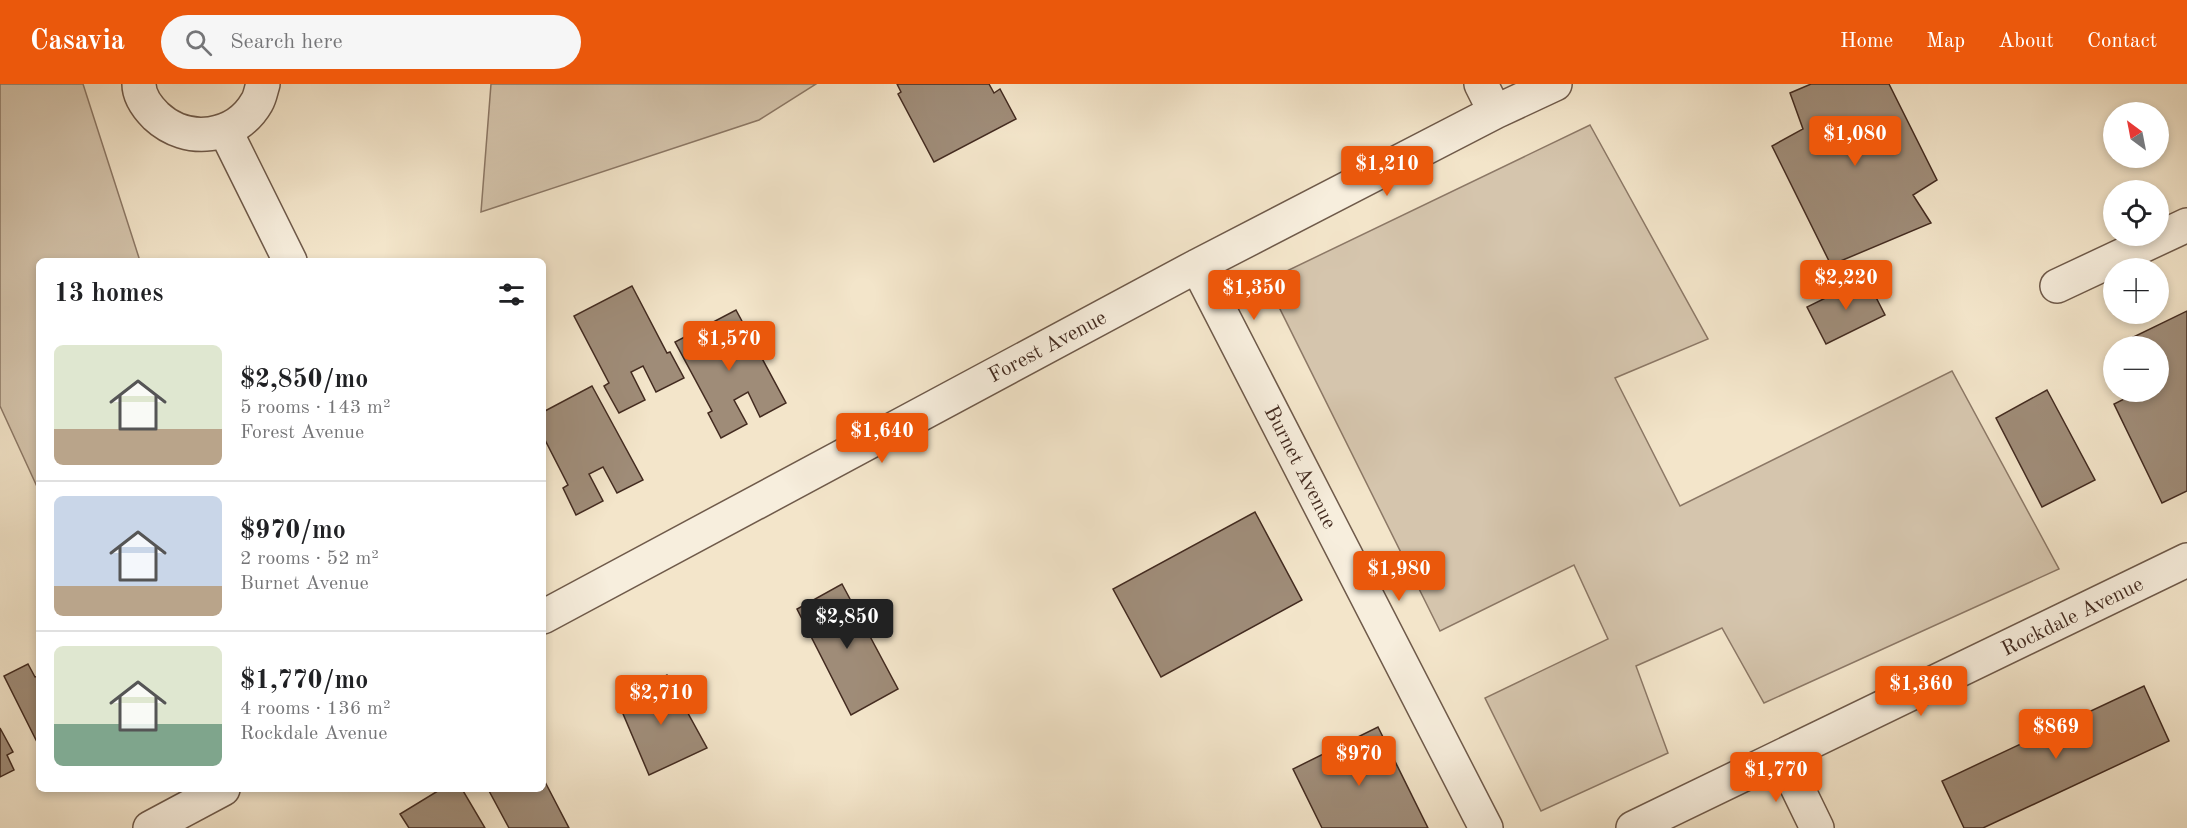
<!DOCTYPE html>
<meta charset="utf-8">
<style>
body{margin:0;font-family:"Old Standard TT",serif;background:#f6f6f6;color:#202124;height:100vh;display:flex;flex-direction:column;font-size:22px;white-space:nowrap}
*{box-sizing:border-box;margin:0}
p{font-size:20px;color:#757577}
.icon{flex:none;width:33px;height:33px;fill:none;stroke:currentColor;stroke-width:2;stroke-linecap:round;stroke-linejoin:round}
.map{position:relative;flex:1;overflow:hidden}
.drawer{position:absolute;left:36px;top:174px;width:510px;height:534px;display:flex;flex-direction:column;background:#fff;border-radius:9px;box-shadow:0 3px 9px #0003}
.drawer>*{flex:none}
.needle{width:39px;rotate:328deg}
.buttons{position:absolute;left:2103px;top:18px;display:grid;gap:12px}
.buttons a{display:grid;place-items:center;width:66px;height:66px;border-radius:50%;background:#fff;box-shadow:0 3px 9px #0003;font-size:30px}
.price{position:absolute;translate:-50% -51px;padding:0 14px;border-radius:6px;background:#ea580c;color:#fff;font-size:20px;line-height:39px;filter:drop-shadow(0 2px 3px #0008)}
.price::after{content:'';position:absolute;left:50%;top:36px;width:18px;height:14px;margin-left:-9px;background:inherit;clip-path:polygon(0 0,100% 0,50% 100%)}
.price.active{background:#222;color:#fff}
ul{padding:0;list-style:none}
li{display:flex;align-items:center;gap:18px;height:150px;padding:0 18px}
li+li{border-top:2px solid #e0e0e0}
li span{display:grid;place-items:center;flex:none;width:168px;height:120px;border-radius:9px;color:#555}
li>.icon{margin-inline-start:auto}
span .icon{width:72px;height:72px;fill:#fffc;stroke-width:1}
li b{font-size:26px}
h2{display:flex;justify-content:space-between;align-items:center;height:72px;padding:0 18px;font-size:26px}
header{display:flex;align-items:center;gap:36px;box-sizing:border-box;height:84px;padding:0 30px;background:#ea580c;color:#fff}
header strong{font-size:28px}
nav{display:flex;gap:33px;margin-inline-start:auto;font-size:21px}
.search{width:420px;height:54px;background:#f6f6f6;display:flex;align-items:center;gap:15px;box-sizing:border-box;padding:0 21px;border-radius:33px;color:#757577;font-size:22px}
.map>svg:first-child{display:block}
.green{fill:#d5c5ad;stroke:#8c7866;stroke-width:1.5}
.building{fill:#9f8c78;stroke:#432b20;stroke-width:1.5}
.lines{fill:none;stroke-linecap:round;stroke-linejoin:round}
.minor-casing{stroke:#6f5a4a;stroke-width:36}
.minor{stroke:#f7eedd;stroke-width:33}
.labels{text-anchor:middle;stroke-width:4.5;stroke-linejoin:round;paint-order:stroke}
.street-label{font-size:21px;fill:#432b20;stroke:#f7eedd}
</style>
<header>
<strong>Casavia</strong>
<div class="search"><svg class="icon" aria-label="search" viewBox="0 0 24 24"><circle cx="10" cy="10" r="6"/><path d="M15 15l6 6"/></svg>Search here</div>
<nav><a>Home</a><a>Map</a><a>About</a><a>Contact</a></nav>
</header>
<div class="map">
<svg width="2187" height="744" viewBox="0 0 2187 744">
<rect width="100%" height="100%" fill="#f3e5ca"/>
<filter id="stains"><feTurbulence type="fractalNoise" baseFrequency=".00333" numOctaves="4"/><feColorMatrix values="0 0 0 0 .2 0 0 0 0 .09 0 0 0 0 .02 0 0 0 .5 -.17"/></filter>
<radialGradient id="worn" r=".72"><stop offset=".6" stop-color="#630" stop-opacity="0"/><stop offset="1" stop-color="#630" stop-opacity=".3"/></radialGradient>
<path class="green" d="M0 0H83L140 177H39V407L0 322Z
M491 0H816L759 36 481 128Z
M1590 41 1708 255 1615 294 1680 422 1952 287 2059 485 1764 619 1722 544 1636 582 1668 669 1541 727 1485 614 1608 555 1574 481 1440 547 1266 197Z"/>
<path class="building" d="M897 0H989L994 9 1000 5 1016 35 934 78 898 10 901 8Z
M1811 0H1889L1937 96 1913 111 1931 139 1831 181 1772 62 1803 45 1790 9Z
M1866 194 1885 231 1826 260 1807 223Z
M632 202 667 269 670 268 684 294 656 308 643 282 631 288 645 316 619 329 604 302 609 299 574 232Z
M736 226 786 319 760 333 748 308 734 316 747 340 721 354 708 329 712 327 675 258Z
M2187 227V407L2162 419 2114 320 2138 308H2158V262H2115Z
M592 302 643 396 617 409 603 383 589 390 603 417 576 431 563 404 568 401 543 352V328Z
M2047 306 2095 396 2042 423 1996 334Z
M1255 428 1302 516 1161 593 1113 505Z
M842 500 898 605 851 631 797 525Z
M28 580 35 593 39 592V662L4 592Z
M667 591 707 664 649 691 618 618Z
M2144 602 2169 657 1983 744H1964L1942 697Z
M1378 643 1428 744H1322L1293 685Z
M0 644 13 668 7 671 14 686 0 693Z
M543 694 569 744H509L488 705H543Z
M441 705H462L485 744H409L400 730Z"/>
<g class="lines">
<defs>
<path id="minor" d="M139 0C139 12 148 24 156 32 187 61 236 55 257 18 260 13 261 6 263 0
M1481 0 1495 28
M225 46 290 177
M1197 182 1486 744
M2057 202 2187 141
M543 533 1197 182 1495 28 1555 0
M1782 672 1817 744
M150 744 223 705
M1633 744 2187 476"/>
</defs>
<use href="#minor" class="minor-casing"/>
<use href="#minor" class="minor"/>
</g>
<g class="labels">
<g class="street-label">
<text transform="translate(1047 262) rotate(-28)" y="7">Forest Avenue</text>
<text transform="translate(1301 383) rotate(63)" y="7">Burnet Avenue</text>
<text transform="translate(2072 532) rotate(-26)" y="7">Rockdale Avenue</text>
</g>
</g>
<rect width="100%" height="100%" filter="url(#stains)"/>
<rect width="100%" height="100%" fill="url(#worn)"/>
</svg>
<div class="buttons">
<a><svg class="needle" viewBox="-14 -14 28 28"><path d="M0-13l5 13h-10z" fill="#e53935"/><path d="M0 13l5-13h-10z" fill="#757577"/></svg></a>
<a><svg class="icon" aria-label="locate" viewBox="0 0 24 24"><circle cx="12" cy="12" r="6"/><path d="M12 2v4M12 18v4M2 12h4M18 12h4"/></svg></a>
<a>+</a>
<a>−</a>
</div>
<b class="price" style="left:1855px;top:83px">$1,080</b>
<b class="price" style="left:1387px;top:113px">$1,210</b>
<b class="price" style="left:1846px;top:227px">$2,220</b>
<b class="price" style="left:1254px;top:237px">$1,350</b>
<b class="price" style="left:729px;top:288px">$1,570</b>
<b class="price" style="left:882px;top:380px">$1,640</b>
<b class="price" style="left:1399px;top:518px">$1,980</b>
<b class="price active" style="left:847px;top:566px">$2,850</b>
<b class="price" style="left:1921px;top:633px">$1,360</b>
<b class="price" style="left:661px;top:642px">$2,710</b>
<b class="price" style="left:2056px;top:676px">$869</b>
<b class="price" style="left:1359px;top:703px">$970</b>
<b class="price" style="left:1776px;top:719px">$1,770</b>
<section class="drawer">
<h2>13 homes<svg class="icon" aria-label="filters" viewBox="0 0 24 24"><path d="M4 7h16M4 17h16"/><circle cx="9" cy="7" r="2"/><circle cx="15" cy="17" r="2"/></svg></h2>
<ul>
<li><span style="background:linear-gradient(#dfe7d0 70%,#b9a48a 0)"><svg class="icon" aria-label="home" viewBox="0 0 24 24"><path d="M3 11l9-7 9 7M6 9v11h12V9"/></svg></span><div><b>$2,850/mo</b><p>5 rooms · 143 m²</p><p>Forest Avenue</p></div></li>
<li><span style="background:linear-gradient(#c9d6e8 75%,#b9a48a 0)"><svg class="icon" aria-label="home" viewBox="0 0 24 24"><path d="M3 11l9-7 9 7M6 9v11h12V9"/></svg></span><div><b>$970/mo</b><p>2 rooms · 52 m²</p><p>Burnet Avenue</p></div></li>
<li><span style="background:linear-gradient(#dfe7d0 65%,#7fa58c 0)"><svg class="icon" aria-label="home" viewBox="0 0 24 24"><path d="M3 11l9-7 9 7M6 9v11h12V9"/></svg></span><div><b>$1,770/mo</b><p>4 rooms · 136 m²</p><p>Rockdale Avenue</p></div></li>
</ul>
</section>
</div>
